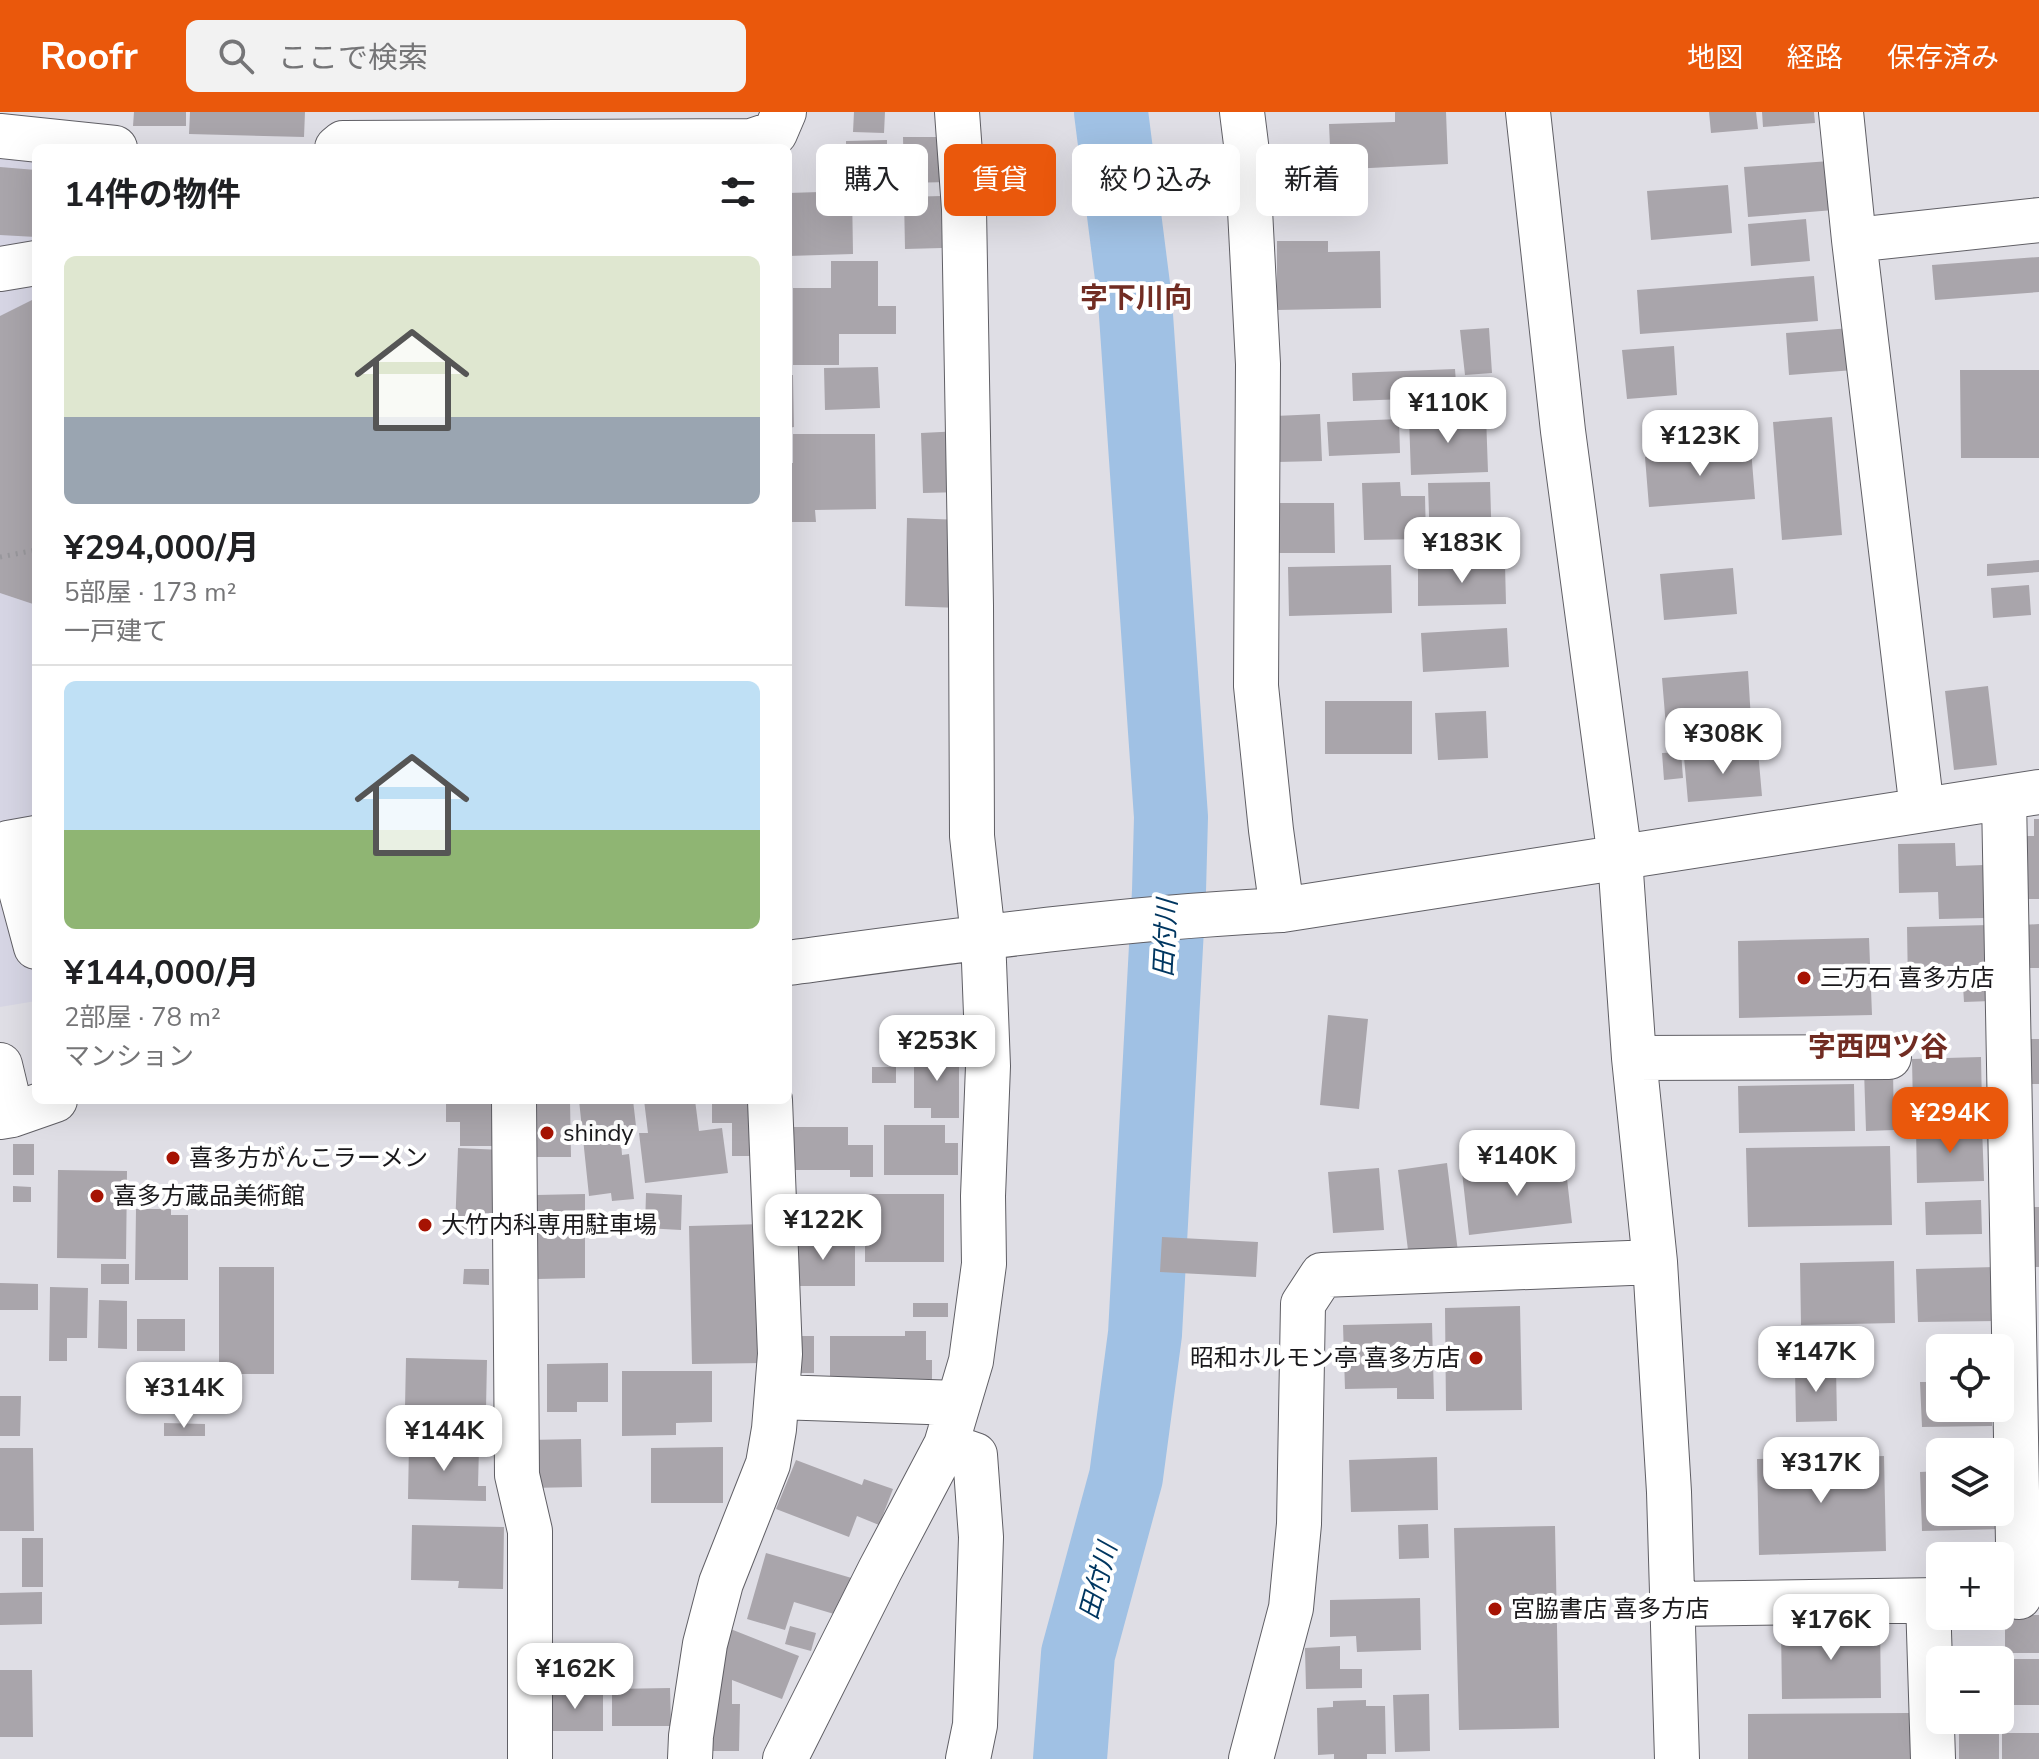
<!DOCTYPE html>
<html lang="ja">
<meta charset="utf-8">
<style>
body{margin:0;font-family:"Nunito Sans","Noto Sans JP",sans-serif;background:#f2f2f2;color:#202124;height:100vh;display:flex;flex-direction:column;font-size:30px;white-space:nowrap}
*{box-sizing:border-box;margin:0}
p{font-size:26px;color:#757577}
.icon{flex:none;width:44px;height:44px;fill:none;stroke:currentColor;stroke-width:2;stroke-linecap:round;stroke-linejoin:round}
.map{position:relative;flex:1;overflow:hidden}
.drawer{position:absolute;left:32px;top:32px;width:760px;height:960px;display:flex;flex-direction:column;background:#fff;border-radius:12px;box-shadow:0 8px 32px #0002}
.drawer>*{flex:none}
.banner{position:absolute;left:816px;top:32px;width:760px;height:72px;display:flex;gap:16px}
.tools{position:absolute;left:1926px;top:1222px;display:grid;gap:16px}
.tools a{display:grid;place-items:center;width:88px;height:88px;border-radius:12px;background:#fff;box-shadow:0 8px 32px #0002;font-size:40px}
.price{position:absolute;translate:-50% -68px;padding:0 18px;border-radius:16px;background:#fff;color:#222;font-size:26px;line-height:52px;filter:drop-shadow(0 2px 4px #0008)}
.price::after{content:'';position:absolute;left:50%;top:48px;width:24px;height:18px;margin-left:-12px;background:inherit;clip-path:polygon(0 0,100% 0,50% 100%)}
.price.on{background:#ea580c;color:#fff}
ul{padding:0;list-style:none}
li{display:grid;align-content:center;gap:16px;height:424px;padding:0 32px}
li+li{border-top:2px solid #e0e0e0}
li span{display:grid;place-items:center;height:248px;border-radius:12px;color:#555}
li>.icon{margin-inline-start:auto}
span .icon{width:144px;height:144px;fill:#fffc;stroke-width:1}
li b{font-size:34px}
h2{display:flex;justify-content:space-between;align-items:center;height:96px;padding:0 32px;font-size:34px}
.pill{padding:0 28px;border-radius:12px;background:#fff;box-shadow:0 8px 32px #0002;font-size:28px;line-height:72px}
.pill.on{background:#ea580c;color:#fff}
header{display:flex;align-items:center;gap:48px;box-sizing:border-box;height:112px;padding:0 40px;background:#ea580c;color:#fff}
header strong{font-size:38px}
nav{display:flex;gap:44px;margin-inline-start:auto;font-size:28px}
.search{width:560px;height:72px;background:#f2f2f2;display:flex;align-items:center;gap:20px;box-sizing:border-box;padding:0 28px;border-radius:12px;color:#757577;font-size:30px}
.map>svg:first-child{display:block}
.built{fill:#d6d5e4}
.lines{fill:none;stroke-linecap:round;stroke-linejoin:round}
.river{stroke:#a0c1e4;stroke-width:74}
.building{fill:#a9a5ab}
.minor-casing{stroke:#605f65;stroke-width:46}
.path{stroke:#98979c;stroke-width:5;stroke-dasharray:2 6;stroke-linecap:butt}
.minor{stroke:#fff;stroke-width:44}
.poi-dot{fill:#a61303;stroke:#fff;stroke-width:3}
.labels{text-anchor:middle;stroke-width:8;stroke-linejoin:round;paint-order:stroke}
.poi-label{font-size:24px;fill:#1a191c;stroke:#fff;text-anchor:start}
.water-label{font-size:26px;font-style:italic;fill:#003660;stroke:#fff}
.quarter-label{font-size:28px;font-weight:bold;fill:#712c22;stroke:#fff}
</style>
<header>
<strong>Roofr</strong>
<div class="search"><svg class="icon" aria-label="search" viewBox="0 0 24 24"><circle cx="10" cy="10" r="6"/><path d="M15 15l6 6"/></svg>ここで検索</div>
<nav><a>地図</a><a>経路</a><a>保存済み</a></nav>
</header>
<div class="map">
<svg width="2039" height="1647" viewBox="0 0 2039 1647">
<rect width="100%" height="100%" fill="#dfdee5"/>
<path class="built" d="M0 46 36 48V889L0 895Z"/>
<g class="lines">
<path class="river" d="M1070 1647 1078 1542 1126 1365 1145 1222 1169 779 1171 705 1135 189 1111 0"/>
</g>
<path class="building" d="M134 0H186V14H133Z
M190 0H305L304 25 189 22Z
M854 0H885L884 21 853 20Z
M1395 0H1446L1448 52 1331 58 1329 12 1395 10Z
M1709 0H1756L1758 17 1711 21Z
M1762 0H1814L1815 11 1763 15Z
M903 25H949V70L904 71Z
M887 28V66L846 67V29Z
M1830 49 1834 98 1748 105 1744 55Z
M0 55 36 58V125L0 123Z
M1728 73 1732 121 1651 128 1647 79Z
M852 79 853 142 788 144V81Z
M941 84 942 136 905 137 904 85Z
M1806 107 1810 149 1751 154 1748 112Z
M1277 129H1328V140L1380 139 1381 196 1277 198Z
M2039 145V180L1935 188 1932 153Z
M831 149H878V194H896V222H839V253H793V176H831Z
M1814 164 1818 209 1640 222 1637 178Z
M36 186V493L0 481V204Z
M1489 216 1492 261 1465 263 1460 218Z
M1851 216 1854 258 1789 263 1786 221Z
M1674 234 1677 283 1627 287 1622 238Z
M878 255 880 296 825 298 824 256Z
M1455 257 1457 285 1353 289 1352 261Z
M1960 258H2039V346H1961Z
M788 263H793L794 315 788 316Z
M1320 302 1322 349 1277 350 1275 304Z
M1486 303 1488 360 1411 363 1409 306Z
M1832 305 1842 423 1782 428 1773 310Z
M1399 307 1400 341 1329 344 1327 310Z
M961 319 963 380 923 381 921 321Z
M793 322H875L876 397 815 398 816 410H788V351H793Z
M1751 337 1755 387 1649 395 1645 345Z
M1400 370 1401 384H1425L1426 427 1364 428 1362 371Z
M1490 370 1492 434 1430 436 1428 371Z
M1278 391H1334L1335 441H1279Z
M907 406 963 408 960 496 905 494Z
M2039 448V460L1987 464V452Z
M1505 452 1506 492 1418 494V454Z
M1391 453 1392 501 1289 504 1288 455Z
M1733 456 1737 502 1664 508 1660 462Z
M2029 473 2031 503 1993 506 1991 476Z
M1507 516 1509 555 1423 560 1421 521Z
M1748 559 1751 608 1666 615 1662 566Z
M1988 574 1997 653 1954 658 1945 579Z
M1325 589H1412V642H1325Z
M1486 599 1488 646 1438 648 1435 601Z
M1758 639 1762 684 1688 690 1684 645Z
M1681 640 1683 666 1664 668 1662 641Z
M2034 707H2039V787H2026L2024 724H2034Z
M1955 731 1956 754 1984 753 1985 806 1939 807 1938 780 1899 781 1898 732Z
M2039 812V856H2024L2023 813Z
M1989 813 1991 889 1964 890 1963 874 1908 875 1907 815Z
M1869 826 1872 903 1739 906 1738 829Z
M1328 903 1368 907 1359 997 1320 993Z
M2028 927H2039V972H2029Z
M914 939H959V1006H931V996H914Z
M1981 945 1982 995 1913 997 1912 947Z
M872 955H896V971H872Z
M1864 958H1893L1894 1018 1866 1019Z
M1854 972 1855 1019 1739 1021 1738 974Z
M446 988H499V1034H460V1010H446Z
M531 988H570L571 1045H524Z
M579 988H633L636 1014 620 1016 622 1043 629 1042 634 1087 612 1089 611 1081 589 1084Z
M644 988H695L699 1019 722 1016 728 1061 645 1071 639 1021H648Z
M712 988H752V1044H732V1011H712Z
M884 1013H945V1031H958V1063H884Z
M787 1015H848V1033H873V1065H850V1058H787Z
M1982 1015 1984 1069 1917 1071 1916 1016Z
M13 1032H34V1063H13Z
M1890 1034 1892 1113 1748 1115 1746 1036Z
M458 1036 502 1038 500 1101H484V1118H455Z
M1565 1049 1572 1111 1469 1123 1462 1060Z
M1447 1051 1458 1140 1409 1146 1398 1058Z
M1379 1056 1384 1118 1333 1121 1328 1060Z
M58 1058 127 1059 126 1147 57 1146Z
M13 1074 31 1075V1090H13Z
M646 1081 682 1083 681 1118 645 1116Z
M585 1082V1166L537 1167 536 1083Z
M865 1082H944V1150H865Z
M1981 1088 1982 1122 1926 1123 1925 1090Z
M2032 1095H2039V1155H2034Z
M136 1097H171V1103H188V1168H135Z
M764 1112 766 1251 692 1252 689 1114Z
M1162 1125 1258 1130 1256 1165 1160 1160Z
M791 1127H855V1174H791Z
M1894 1149 1895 1211 1801 1213 1800 1151Z
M101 1152H129V1172H101Z
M219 1155H274V1262H219Z
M1996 1155 1997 1209 1918 1210 1916 1157Z
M464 1157H489V1173L463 1172Z
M0 1171 38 1172V1198H0Z
M50 1175 88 1176 87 1226H67V1249H49Z
M99 1188 127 1189V1237L98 1236Z
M913 1191H948V1205H913Z
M1520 1194 1522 1298 1446 1299 1445 1196Z
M137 1207H185V1239H137Z
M1432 1211 1434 1287H1397V1276L1345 1277 1343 1213Z
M905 1219H926V1248H932V1273H830V1224H905Z
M798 1224H814V1261H798Z
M406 1246 487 1248 486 1297 405 1295Z
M608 1251V1290H577V1300H547V1252Z
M1836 1255 1837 1309 1796 1310 1795 1256Z
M622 1259H712V1310L676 1311V1323L622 1324Z
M1920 1270H1940V1296H1992V1314L1922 1315Z
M0 1284H21L20 1324H0Z
M410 1302H425L424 1322 410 1321Z
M164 1311 205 1312V1324H164Z
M581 1327 582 1375 527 1376V1328Z
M409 1332 479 1335 478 1374H486V1389L408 1387Z
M723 1335V1391H651V1336Z
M0 1336H33L34 1419H0Z
M1884 1344 1886 1439 1759 1443 1757 1347Z
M1437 1345 1438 1398 1351 1400 1349 1348Z
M796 1348 862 1373 864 1367 893 1377 879 1413 857 1404 849 1425 776 1397Z
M1940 1359V1400H2000L2004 1417 1922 1419 1920 1360Z
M1428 1412 1429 1446 1399 1447 1398 1413Z
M412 1413 504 1415 503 1477 458 1476 459 1469 411 1468Z
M1555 1414 1559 1616 1459 1618 1454 1416Z
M22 1426H43V1475H22Z
M766 1441 855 1467 844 1505 794 1490 785 1518 747 1507Z
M42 1480V1512L0 1513V1481Z
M1420 1486 1421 1538 1357 1540 1356 1524 1330 1525V1488Z
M2005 1503H2039V1541H2005Z
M790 1514 816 1521 811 1539 785 1532Z
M1880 1514 1881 1586 1782 1587 1781 1515Z
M728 1516 799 1544 782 1587 732 1568V1592H740L739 1639H709Z
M1340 1534V1557H1362V1576L1306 1577 1305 1536Z
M2000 1547H2039V1593H2000Z
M0 1558H32L33 1625H0Z
M670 1576 671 1614H612V1577Z
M603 1579V1619H546V1580Z
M1429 1582 1430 1639 1395 1640 1393 1583Z
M1366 1588V1594H1385L1386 1642H1367V1647H1334V1642L1318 1643 1317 1596 1333 1595V1589Z
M1911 1601 1912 1647H1748V1602Z
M1999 1608V1647H1959V1609Z
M2002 1621H2039V1647H2002Z"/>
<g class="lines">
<defs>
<path id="minor" d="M1242 0 1247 40 1258 252 1256 574 1271 718 1282 798
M1528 0 1563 319 1620 746 1634 946 1655 1150 1669 1380 1677 1647
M1841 0 1854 128 1922 698
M0 24 115 36
M337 36 343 31 751 29 775 21 784 0
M1854 128 2039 108
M0 157 36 151
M2004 686 2019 1485
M36 726 8 731 36 835
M788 851C952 829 1117 806 1282 798L2039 680
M1634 946 1889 945
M0 953 12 1003
M514 988 517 1363 530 1419V1647
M0 1005 12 1003 55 988
M777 1285 958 1291
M946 1333 975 1343 981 1425 975 1613 968 1647
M1928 1488 1933 1647
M1672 1492 1940 1488
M690 1647 691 1624 705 1532 721 1471 768 1352 774 1317 780 1242 770 988
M785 1647 880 1458 946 1333 971 1249 984 1152 983 1084 988 954 983 824 972 724 971 493 964 97 957 0
M1251 1647 1291 1496 1299 1412 1303 1192 1322 1163 1655 1150"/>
</defs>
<use href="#minor" class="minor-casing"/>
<path class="path" d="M0 445 36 438"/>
<use href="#minor" class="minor"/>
</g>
<g class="poi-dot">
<circle cx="1804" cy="866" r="8"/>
<circle cx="547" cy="1021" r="8"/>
<circle cx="173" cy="1046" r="8"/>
<circle cx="97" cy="1084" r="8"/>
<circle cx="425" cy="1113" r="8"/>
<circle cx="1476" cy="1246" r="8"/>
<circle cx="1495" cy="1497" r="8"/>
</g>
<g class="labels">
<g class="poi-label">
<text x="1820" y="874">三万石 喜多方店</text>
<text x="563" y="1029">shindy</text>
<text x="189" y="1054">喜多方がんこラーメン</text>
<text x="113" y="1092">喜多方蔵品美術館</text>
<text x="441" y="1121">大竹内科専用駐車場</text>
<text x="1460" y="1254" text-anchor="end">昭和ホルモン亭 喜多方店</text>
<text x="1511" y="1505">宮脇書店 喜多方店</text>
</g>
<g class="water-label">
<text transform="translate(1165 826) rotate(-87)" y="9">田付川</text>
<text transform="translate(1098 1469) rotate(-75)" y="9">田付川</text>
</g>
<g class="quarter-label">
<text x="1136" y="195">字下川向</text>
<text x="1878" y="944">字西四ツ谷</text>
</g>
</g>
</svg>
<div class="tools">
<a><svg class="icon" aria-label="locate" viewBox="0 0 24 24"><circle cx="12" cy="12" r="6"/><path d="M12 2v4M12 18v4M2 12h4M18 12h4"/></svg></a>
<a><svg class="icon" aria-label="layers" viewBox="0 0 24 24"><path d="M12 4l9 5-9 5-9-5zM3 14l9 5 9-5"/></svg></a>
<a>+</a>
<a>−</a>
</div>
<b class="price" style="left:1448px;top:333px">¥110K</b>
<b class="price" style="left:1700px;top:366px">¥123K</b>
<b class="price" style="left:1462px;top:473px">¥183K</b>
<b class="price" style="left:1723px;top:664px">¥308K</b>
<b class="price" style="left:937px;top:971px">¥253K</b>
<b class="price on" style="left:1950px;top:1043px">¥294K</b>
<b class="price" style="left:1517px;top:1086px">¥140K</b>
<b class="price" style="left:823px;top:1150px">¥122K</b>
<b class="price" style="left:1816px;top:1282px">¥147K</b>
<b class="price" style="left:184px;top:1318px">¥314K</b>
<b class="price" style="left:444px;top:1361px">¥144K</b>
<b class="price" style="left:1821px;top:1393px">¥317K</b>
<b class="price" style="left:1831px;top:1550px">¥176K</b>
<b class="price" style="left:575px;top:1599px">¥162K</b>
<div class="banner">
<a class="pill">購入</a>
<a class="pill on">賃貸</a>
<a class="pill">絞り込み</a>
<a class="pill">新着</a>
</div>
<section class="drawer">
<h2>14件の物件<svg class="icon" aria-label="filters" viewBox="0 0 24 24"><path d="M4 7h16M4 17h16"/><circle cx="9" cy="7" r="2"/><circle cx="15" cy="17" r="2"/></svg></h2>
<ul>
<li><span style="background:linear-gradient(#dfe7d0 65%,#9aa5b1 0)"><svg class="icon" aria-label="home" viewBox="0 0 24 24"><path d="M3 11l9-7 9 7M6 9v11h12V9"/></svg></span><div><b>¥294,000/月</b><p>5部屋 · 173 m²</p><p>一戸建て</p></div></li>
<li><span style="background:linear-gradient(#bfe0f5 60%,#8fb573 0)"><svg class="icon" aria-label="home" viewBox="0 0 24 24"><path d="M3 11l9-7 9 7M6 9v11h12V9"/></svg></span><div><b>¥144,000/月</b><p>2部屋 · 78 m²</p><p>マンション</p></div></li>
</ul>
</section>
</div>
